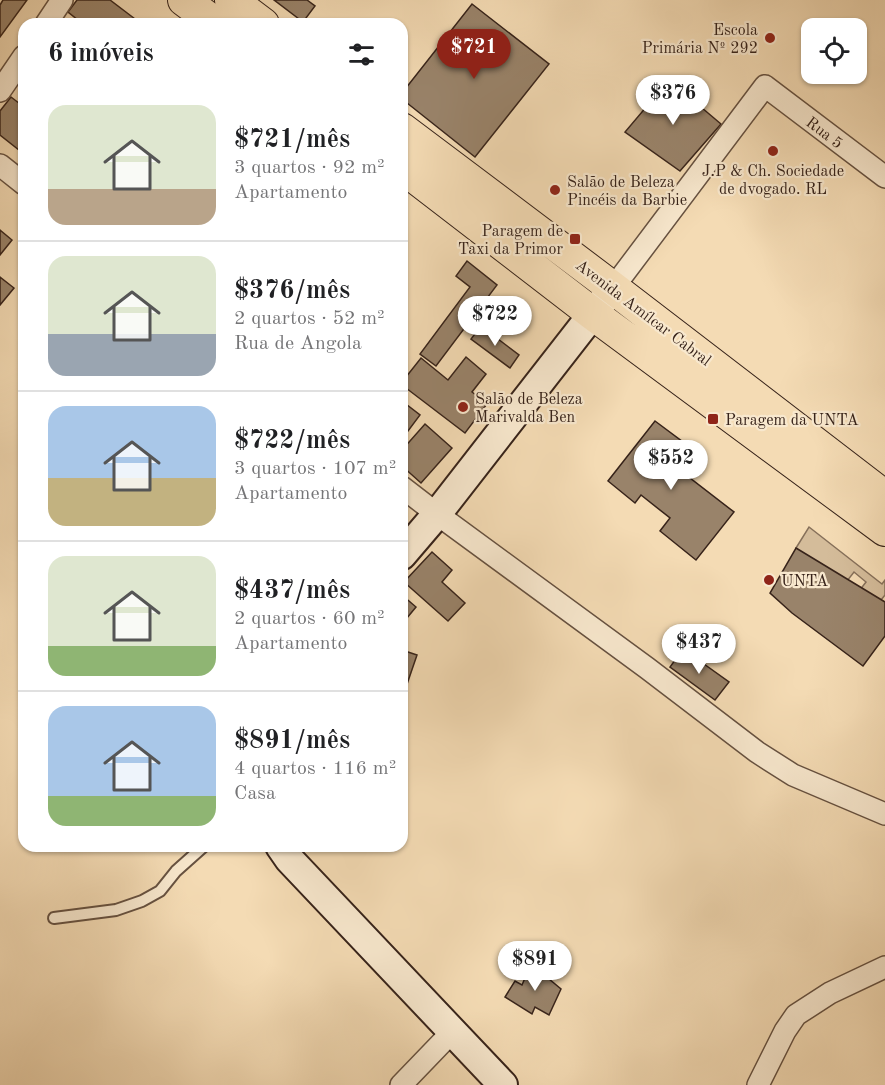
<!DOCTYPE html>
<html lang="pt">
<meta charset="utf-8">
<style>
body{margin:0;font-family:"Old Standard TT",serif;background:#f6f6f6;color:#202124;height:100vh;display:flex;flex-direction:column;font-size:22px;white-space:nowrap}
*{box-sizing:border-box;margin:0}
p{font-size:20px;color:#757577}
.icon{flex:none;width:33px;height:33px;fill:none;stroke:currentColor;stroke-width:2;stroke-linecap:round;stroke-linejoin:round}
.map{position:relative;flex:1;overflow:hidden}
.drawer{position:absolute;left:18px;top:18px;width:390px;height:834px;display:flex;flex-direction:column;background:#fff;border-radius:18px;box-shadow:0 2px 4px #0004}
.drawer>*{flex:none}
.tools{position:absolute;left:801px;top:18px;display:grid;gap:12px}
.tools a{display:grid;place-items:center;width:66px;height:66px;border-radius:12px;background:#fff;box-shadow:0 2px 4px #0004;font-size:30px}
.price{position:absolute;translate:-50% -51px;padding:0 14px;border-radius:21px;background:#fff;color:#222;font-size:20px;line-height:39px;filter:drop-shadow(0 2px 3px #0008)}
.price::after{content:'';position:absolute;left:50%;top:36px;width:18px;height:14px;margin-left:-9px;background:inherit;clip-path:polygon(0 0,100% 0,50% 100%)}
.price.current{background:#8f2418;color:#fff}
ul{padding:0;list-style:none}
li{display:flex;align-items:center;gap:18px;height:150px;padding:0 30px}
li+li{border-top:2px solid #e0e0e0}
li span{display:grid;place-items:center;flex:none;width:168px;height:120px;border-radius:18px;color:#555}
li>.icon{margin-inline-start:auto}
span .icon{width:72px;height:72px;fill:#fffc;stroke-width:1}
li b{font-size:26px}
h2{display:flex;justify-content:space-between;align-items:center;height:72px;padding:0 30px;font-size:26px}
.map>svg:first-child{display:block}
.green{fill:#d4bc9a;stroke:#86705a;stroke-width:1.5}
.building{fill:#99836a;stroke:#37231a;stroke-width:1.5}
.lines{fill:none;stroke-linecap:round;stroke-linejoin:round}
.lane-casing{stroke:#665140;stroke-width:14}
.street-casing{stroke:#665140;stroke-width:24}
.secondary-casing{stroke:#37231a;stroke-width:32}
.primary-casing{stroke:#37231a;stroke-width:34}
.lane{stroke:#f8e8ce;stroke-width:10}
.street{stroke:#f8e8ce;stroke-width:21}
.secondary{stroke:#f8e8ce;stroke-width:28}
.primary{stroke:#f4dbb4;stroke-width:32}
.poi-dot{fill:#8f2418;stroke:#f8e8ce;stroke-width:2}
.labels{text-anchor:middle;stroke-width:4.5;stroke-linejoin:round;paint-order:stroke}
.poi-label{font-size:16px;fill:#37231a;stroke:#f8e8ce;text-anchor:start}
.street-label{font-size:16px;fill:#37231a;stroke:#f8e8ce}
</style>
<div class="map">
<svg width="885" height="1085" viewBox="0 0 885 1085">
<rect width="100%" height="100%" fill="#f4dbb4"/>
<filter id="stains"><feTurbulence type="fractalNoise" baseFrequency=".00333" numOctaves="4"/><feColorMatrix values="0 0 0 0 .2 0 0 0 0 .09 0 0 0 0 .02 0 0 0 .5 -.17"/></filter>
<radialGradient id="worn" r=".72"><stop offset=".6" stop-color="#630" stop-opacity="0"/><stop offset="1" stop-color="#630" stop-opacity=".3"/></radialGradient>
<path class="green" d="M809 527 882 584 885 580V595L877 605 859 591 866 582 854 572 840 590 796 548Z"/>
<path class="building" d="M3 0H27L0 37V5Z
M77 0H110L139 22 137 24H83L68 12Z
M274 0H307L315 6 303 22Z
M472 4 549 64 475 157 402 99V93Z
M669 80 721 124 680 171 625 132Z
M11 97 24 107V154L0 135V111Z
M0 230 12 240 0 255Z
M467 261 497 285 436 366 420 354 470 287 456 276Z
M0 277 14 288 0 305Z
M481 326 519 355 510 368 471 339Z
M466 357 486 374 472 392 487 404 465 433 402 385V382L421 358 448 380Z
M402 401 420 415 402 439Z
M655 421 687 445 672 464 734 512 696 560 660 531 670 518 641 495 635 503 608 481Z
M425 424 452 448 421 483 402 466V450Z
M796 548 885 602V636L863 666 792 613 770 593Z
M432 552 452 570 442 582 465 603 448 621 404 582Z
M402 595 416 607 402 624Z
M683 649 729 682 715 700 670 667Z
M402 650 417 655 406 687 402 686Z
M531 964 561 989 549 1015 535 1007 532 1014 505 997 515 981 522 985Z"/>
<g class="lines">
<defs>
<path id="lane" d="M54 918 116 910 142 901 160 891 176 871 204 846"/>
<path id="street" d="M46 24 62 0
M0 91 24 56
M0 165 24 184
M613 288 765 86 885 177
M402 487 437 514 647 668 757 752 793 775 885 814
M401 1085 453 1031
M758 1085 785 1031 796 1015 830 993 885 967"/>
<path id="secondary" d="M402 555 437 514 613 288
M280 846 289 859 503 1085"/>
<path id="primary" d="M184 0 216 24
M231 0 263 24
M402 129 613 288 885 497
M402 167 593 314 885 530"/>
</defs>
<use href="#lane" class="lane-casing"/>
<use href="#street" class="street-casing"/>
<use href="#secondary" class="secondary-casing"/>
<use href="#primary" class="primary-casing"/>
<use href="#lane" class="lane"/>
<use href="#street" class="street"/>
<use href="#secondary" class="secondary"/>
<use href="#primary" class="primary"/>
</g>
<g class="poi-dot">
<circle cx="770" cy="38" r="6"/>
<circle cx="773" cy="151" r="6"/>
<circle cx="555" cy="190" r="6"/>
<rect x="569" y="233" width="12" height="12" rx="3"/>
<circle cx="463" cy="407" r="6"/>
<rect x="707" y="413" width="12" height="12" rx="3"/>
<circle cx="769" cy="580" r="6"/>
</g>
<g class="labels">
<g class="poi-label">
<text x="758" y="35" text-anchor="end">Escola<tspan x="758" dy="18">Primária Nº 292</tspan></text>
<text x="773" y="176" text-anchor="middle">J.P &amp; Ch. Sociedade<tspan x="773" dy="18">de dvogado. RL</tspan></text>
<text x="567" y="187">Salão de Beleza<tspan x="567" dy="18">Pincéis da Barbie</tspan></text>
<text x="563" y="236" text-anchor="end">Paragem de<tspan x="563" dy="18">Taxi da Primor</tspan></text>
<text x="475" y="404">Salão de Beleza<tspan x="475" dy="18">Marivalda Ben</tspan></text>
<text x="725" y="425">Paragem da UNTA</text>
<text x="781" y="586">UNTA</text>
</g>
<g class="street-label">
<text transform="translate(825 132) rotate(37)" y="6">Rua 5</text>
<text transform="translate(644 312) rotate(37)" y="6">Avenida Amílcar Cabral</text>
</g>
</g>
<rect width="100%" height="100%" filter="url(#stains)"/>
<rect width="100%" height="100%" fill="url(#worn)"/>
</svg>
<div class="tools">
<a><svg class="icon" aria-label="locate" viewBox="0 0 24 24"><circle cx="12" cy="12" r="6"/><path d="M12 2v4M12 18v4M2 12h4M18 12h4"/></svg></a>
</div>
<b class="price current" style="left:474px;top:80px">$721</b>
<b class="price" style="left:673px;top:126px">$376</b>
<b class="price" style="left:495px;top:347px">$722</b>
<b class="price" style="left:671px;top:491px">$552</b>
<b class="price" style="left:699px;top:675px">$437</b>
<b class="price" style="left:535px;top:992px">$891</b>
<section class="drawer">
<h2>6 imóveis<svg class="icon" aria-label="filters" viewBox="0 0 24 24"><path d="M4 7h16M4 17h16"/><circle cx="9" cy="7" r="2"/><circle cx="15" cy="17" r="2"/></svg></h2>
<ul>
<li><span style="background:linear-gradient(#dfe7d0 70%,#b9a48a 0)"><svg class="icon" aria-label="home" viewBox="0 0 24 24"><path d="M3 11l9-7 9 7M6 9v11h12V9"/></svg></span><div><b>$721/mês</b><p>3 quartos · 92 m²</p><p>Apartamento</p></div></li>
<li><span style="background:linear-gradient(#dfe7d0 65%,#9aa5b1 0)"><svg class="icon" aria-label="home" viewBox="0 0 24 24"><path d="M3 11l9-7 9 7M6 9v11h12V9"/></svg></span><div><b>$376/mês</b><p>2 quartos · 52 m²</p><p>Rua de Angola</p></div></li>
<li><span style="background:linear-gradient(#a9c7e8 60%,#c2b280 0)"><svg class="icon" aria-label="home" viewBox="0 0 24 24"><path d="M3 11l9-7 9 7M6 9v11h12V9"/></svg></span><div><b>$722/mês</b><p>3 quartos · 107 m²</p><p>Apartamento</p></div></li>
<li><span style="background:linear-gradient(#dfe7d0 75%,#8fb573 0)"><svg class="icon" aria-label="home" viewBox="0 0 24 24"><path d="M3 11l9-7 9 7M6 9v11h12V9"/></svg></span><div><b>$437/mês</b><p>2 quartos · 60 m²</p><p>Apartamento</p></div></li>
<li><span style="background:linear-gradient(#a9c7e8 75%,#8fb573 0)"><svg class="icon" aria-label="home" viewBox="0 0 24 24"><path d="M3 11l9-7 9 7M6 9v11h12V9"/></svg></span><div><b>$891/mês</b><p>4 quartos · 116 m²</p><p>Casa</p></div></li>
</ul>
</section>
</div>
